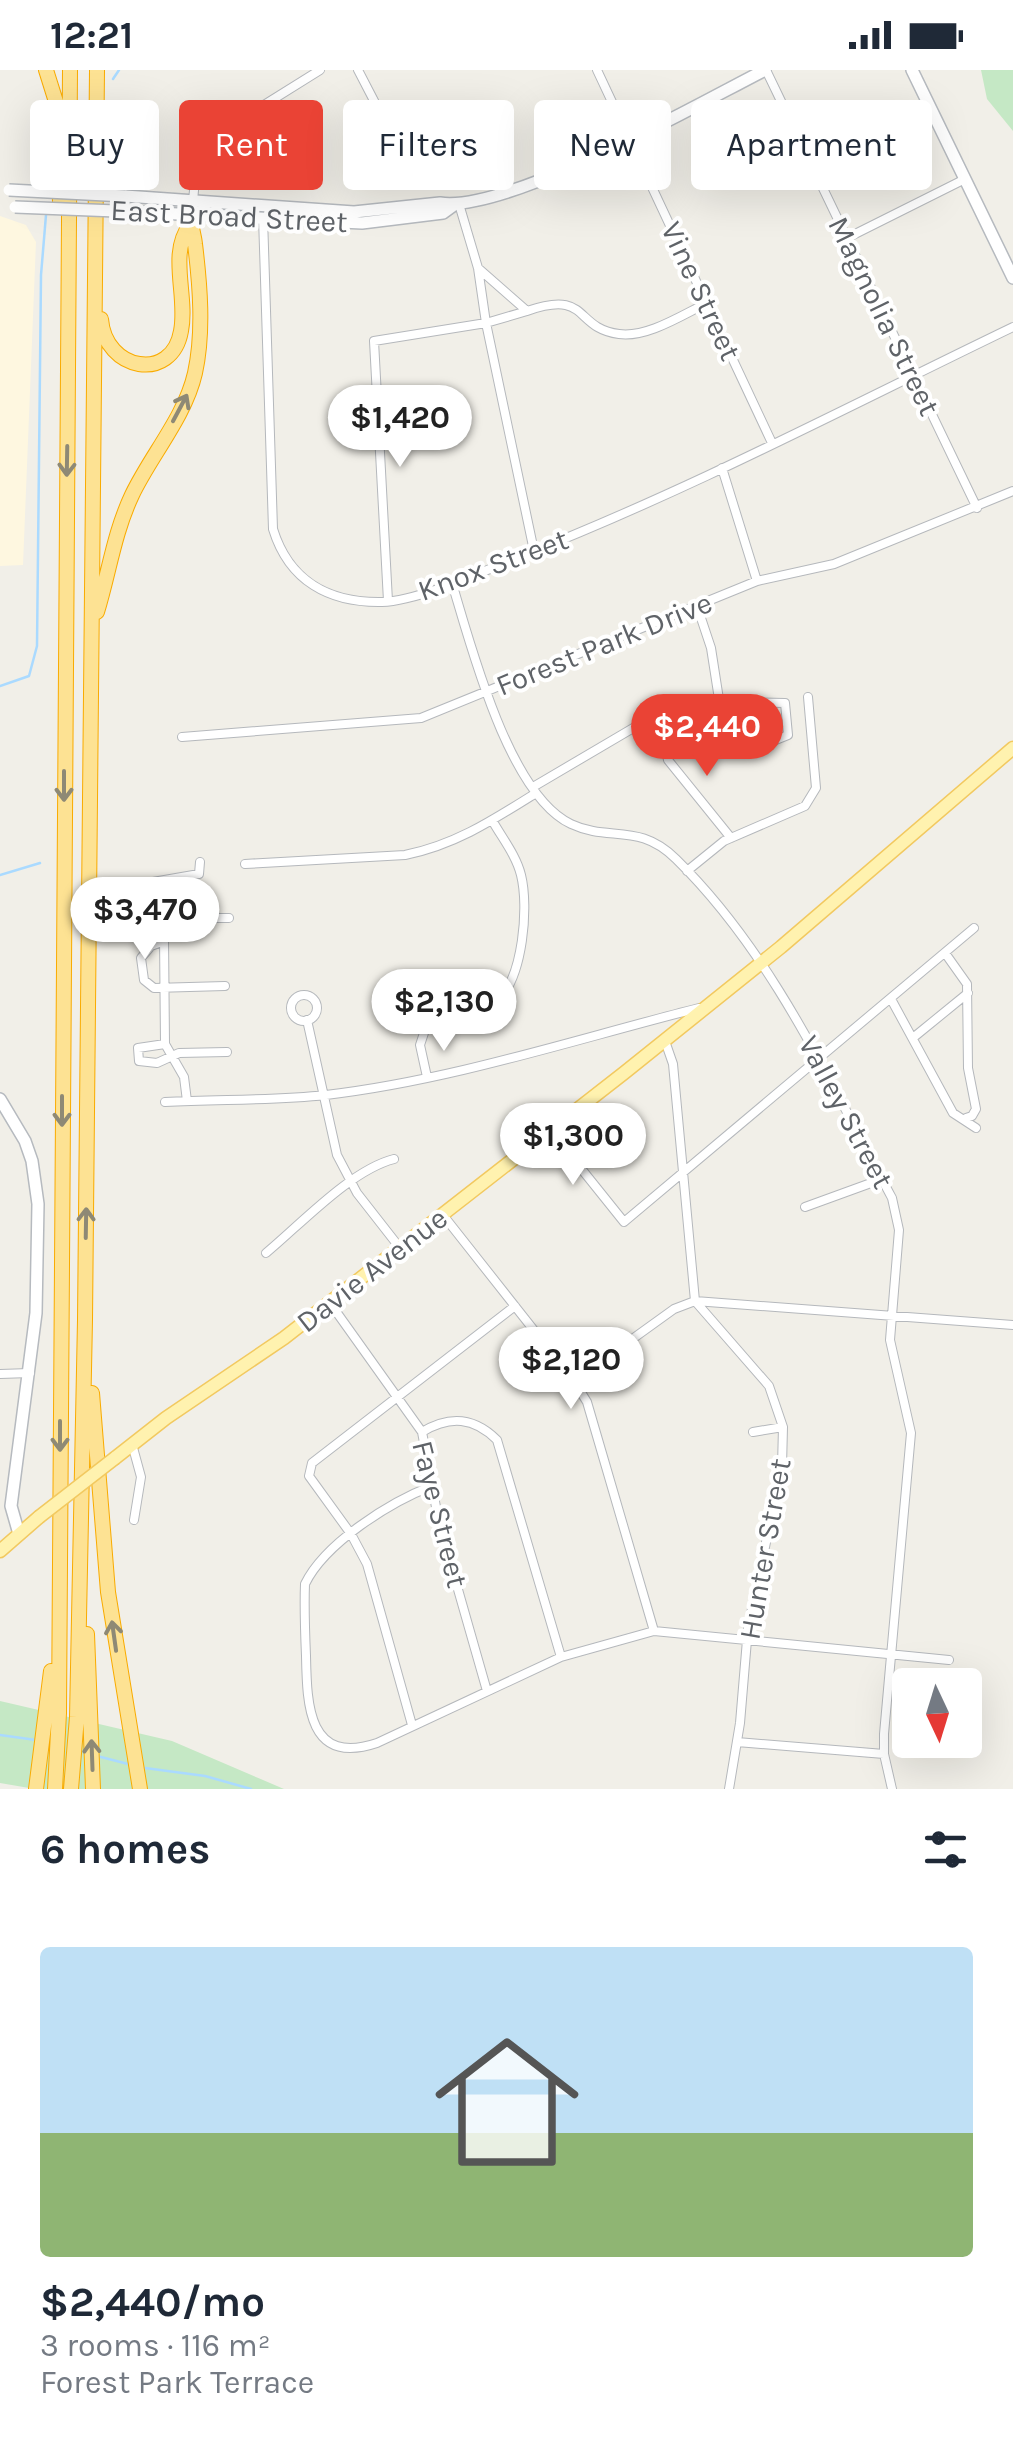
<!DOCTYPE html>
<meta charset="utf-8">
<style>
body{margin:0;font-family:Karla,sans-serif;background:#f2f2f3;color:#1f2937;height:100vh;display:flex;flex-direction:column;font-size:38px;white-space:nowrap}
*{box-sizing:border-box;margin:0}
p{font-size:32px;color:#747a83}
.icon{flex:none;width:55px;height:55px;fill:none;stroke:currentColor;stroke-width:2;stroke-linecap:round;stroke-linejoin:round}
.map{position:relative;height:1719px;overflow:hidden}
.sheet{display:flex;flex-direction:column;background:#fff;flex:1}
.sheet>*{flex:none}
.top-card{position:absolute;left:30px;top:30px;width:955px;height:90px;display:flex;gap:20px}
.needle{width:65px;rotate:176deg}
.fabs{position:absolute;left:892px;top:1598px;display:grid;gap:20px}
.fabs a{display:grid;place-items:center;width:90px;height:90px;border-radius:10px;background:#fff;box-shadow:0 10px 40px #0002;font-size:50px}
.price{position:absolute;translate:-50% -85px;padding:0 22px;border-radius:35px;background:#fff;color:#222;font-size:32px;line-height:65px;filter:drop-shadow(0 2px 5px #0008)}
.price::after{content:'';position:absolute;left:50%;top:60px;width:30px;height:22px;margin-left:-15px;background:inherit;clip-path:polygon(0 0,100% 0,50% 100%)}
.price.active{background:#ea4335;color:#fff}
ul{padding:0;list-style:none}
li{display:grid;align-content:center;gap:20px;height:530px;padding:0 40px}
li span{display:grid;place-items:center;height:310px;border-radius:10px;color:#555}
li>.icon{margin-inline-start:auto}
span .icon{width:180px;height:180px;fill:#fffc;stroke-width:1}
li b{font-size:42px}
h2{display:flex;justify-content:space-between;align-items:center;height:120px;padding:0 40px;font-size:42px}
.pill{padding:0 35px;border-radius:10px;background:#fff;box-shadow:0 10px 40px #0002;font-size:35px;line-height:90px}
.pill.active{background:#ea4335;color:#fff}
.status{display:flex;justify-content:space-between;align-items:center;height:70px;padding:0 50px;background:#fff;direction:ltr}
.status svg{height:28px;fill:currentColor}
.map>svg:first-child{display:block}
.commercial{fill:#fef7e0}
.green{fill:#c5e8c5}
.lines{fill:none;stroke-linecap:round;stroke-linejoin:round}
.stream{stroke:#aadaff;stroke-width:2.5}
.street-casing{stroke:#b5b8bc;stroke-width:10}
.secondary-casing{stroke:#b6babf;stroke-width:14}
.primary-casing{stroke:#f2c960;stroke-width:15}
.highway-casing{stroke:#f9ab00;stroke-width:16}
.street{stroke:#fff;stroke-width:8}
.secondary{stroke:#fff;stroke-width:11}
.primary{stroke:#fff2af;stroke-width:12}
.highway{stroke:#fde293;stroke-width:14}
.secondary-bridge-casing{stroke:#b6babf;stroke-width:14;stroke-linecap:butt}
.primary-bridge-casing{stroke:#f2c960;stroke-width:15;stroke-linecap:butt}
.secondary-bridge{stroke:#fff;stroke-width:11}
.primary-bridge{stroke:#fff2af;stroke-width:12}
.oneway{stroke:#8e8975}
.labels{text-anchor:middle;stroke-width:8;stroke-linejoin:round;paint-order:stroke}
.street-label{font-size:30px;fill:#5f6368;stroke:#fff}
</style>
<div class="status"><b>12:21</b><svg viewBox="0 0 49 12"><path d="M0 12V9h3v3zM5 12V6h3v6zM10 12V3h3v9zM15 12V0h3v12zM26 1h20v11H26zM47 4h2v5h-2z"/></svg></div>
<div class="map">
<svg width="1013" height="1719" viewBox="0 0 1013 1719">
<rect width="100%" height="100%" fill="#f1efe8"/>
<path class="commercial" d="M0 146 26 155 36 172 23 495 0 496Z"/>
<path class="green" d="M981 0H1013V61L987 29Z
M0 1631 172 1671 284 1719H35L0 1713Z"/>
<g class="lines">
<path class="stream" d="M113 9 119 0
M41 117 32 62 42 48
M0 616 29 606 37 576 41 205 46 145
M0 805 40 793
M0 1665 36 1670
M97 1686 132 1695
M145 1698 205 1706 251 1719"/>
<defs>
<path id="street" d="M358 0 398 77
M597 0 772 373
M766 0 977 438
M193 131C195 110 196 88 208 70L320 0
M459 134 478 198 486 253 534 481
M263 147 273 459C289 511 329 533 382 532 418 531 484 501 519 487 688 421 849 336 1013 257
M847 168 965 109
M478 198 527 241C590 219 573 258 619 264 647 268 682 245 707 233
M722 398 757 511
M452 513C471 576 509 725 571 754 609 772 639 752 676 789 773 884 829 1011 892 1128L899 1160 890 1270 911 1363 884 1664V1684L892 1719
M388 531 374 271 486 253 527 241
M697 536 711 578 721 642
M661 658 668 690 731 768
M182 667 421 648 757 511 834 494 1013 421
M533 717 640 654 673 660 683 657 745 632 785 633 788 665 763 675 745 632
M245 794 405 785C455 775 493 750 536 723
M687 801 724 771 805 736 816 718 808 627
M161 854 168 848H229
M164 871 151 876 141 888 144 910 154 918 225 916
M945 883 967 914 968 998 976 1039 972 1046 966 1048
M291 938a13 13 0 1 1 26 0a13 13 0 1 1-26 0Z
M891 929 953 1043 976 1058
M307 950 337 1085 357 1123 400 1178
M914 967 968 923
M665 971 673 994 695 1231 769 1316 783 1357 782 1396 748 1558 740 1653 729 1719
M165 974 138 978 139 991 157 993 179 983 227 982
M427 1007 420 975 426 957C448 943 478 949 498 930 523 907 529 837 521 805 516 785 502 768 492 750
M187 1031 184 1007 165 974 164 867C158 841 137 841 153 812L199 804 200 792
M165 1032C219 1029 273 1031 326 1025 453 1010 576 969 699 938L702 941
M551 1061 624 1152 974 858
M805 1137 882 1109
M443 1145 574 1311 587 1332 654 1561
M266 1183C302 1153 351 1100 394 1089
M330 1233 422 1362 439 1453 487 1621
M0 1304 30 1303
M574 1311 674 1239 695 1231 1013 1255
M422 1362C450 1345 474 1347 497 1370L561 1587
M753 1362 783 1357
M132 1374 141 1407 134 1450
M432 1416C390 1432 325 1473 305 1514 304 1538 305 1562 306 1586 307 1635 308 1696 377 1673L561 1587 654 1561 949 1590
M412 1655 367 1494 351 1464 309 1406 312 1393 515 1236
M737 1672 884 1684"/>
<path id="secondary" d="M912 0 1013 208
M125 126 354 142 440 133C508 143 698 34 765 0
M116 141 362 153 443 143 454 135
M0 1029 25 1071 32 1091 38 1134 36 1243 11 1436 19 1464"/>
<path id="primary" d="M115 1388 166 1348 284 1268 624 1003 781 877 1013 678
M0 1481 39 1447"/>
<path id="highway" d="M46 0 57 35 60 132
M101 249C105 301 172 313 181 261 188 226 168 184 190 155
M97 542C109 503 114 463 132 425 151 385 185 347 195 303 204 262 200 215 195 174 194 163 190 156 191 144
M92 1323 108 1522 140 1719
M87 1564 93 1719
M36 1719 51 1601
M55 1719 59 1643 70 0
M71 1719 77 1647 85 1250 97 0"/>
</defs>
<use href="#street" class="street-casing"/>
<use href="#secondary" class="secondary-casing"/>
<use href="#primary" class="primary-casing"/>
<use href="#highway" class="highway-casing"/>
<use href="#street" class="street"/>
<use href="#secondary" class="secondary"/>
<use href="#primary" class="primary"/>
<use href="#highway" class="highway"/>
<defs>
<path id="secondary-bridge" d="M9 120 125 126
M15 137 116 141"/>
<path id="primary-bridge" d="M39 1447 115 1388"/>
</defs>
<use href="#secondary-bridge" class="secondary-bridge-casing"/>
<use href="#primary-bridge" class="primary-bridge-casing"/>
<use href="#secondary-bridge" class="secondary-bridge"/>
<use href="#primary-bridge" class="primary-bridge"/>
</g>
<defs><path id="oneway-shaft" d="M-6 0H5M1.5-3L5.5 0L1.5 3" fill="none" stroke-width="1.6" stroke-linecap="round" stroke-linejoin="round" transform="scale(2.5)"/></defs>
<g class="oneway">
<use href="#oneway-shaft" transform="translate(180 338) rotate(-62)"/>
<use href="#oneway-shaft" transform="translate(67 391) rotate(91)"/>
<use href="#oneway-shaft" transform="translate(64 716) rotate(90)"/>
<use href="#oneway-shaft" transform="translate(62 1041) rotate(90)"/>
<use href="#oneway-shaft" transform="translate(86 1153) rotate(-89)"/>
<use href="#oneway-shaft" transform="translate(60 1366) rotate(90)"/>
<use href="#oneway-shaft" transform="translate(114 1566) rotate(-98)"/>
<use href="#oneway-shaft" transform="translate(92 1685) rotate(-92)"/>
</g>
<g class="labels">
<g class="street-label">
<text transform="translate(229 146) rotate(3)" y="10">East Broad Street</text>
<text transform="translate(701 221) rotate(65)" y="10">Vine Street</text>
<text transform="translate(884 246) rotate(64)" y="10">Magnolia Street</text>
<text transform="translate(493 495) rotate(-20)" y="10">Knox Street</text>
<text transform="translate(604 574) rotate(-22)" y="10">Forest Park Drive</text>
<text transform="translate(846 1042) rotate(62)" y="10">Valley Street</text>
<text transform="translate(372 1200) rotate(-38)" y="10">Davie Avenue</text>
<text transform="translate(440 1444) rotate(76)" y="10">Faye Street</text>
<text transform="translate(765 1479) rotate(-80)" y="10">Hunter Street</text>
</g>
</g>
</svg>
<div class="fabs">
<a><svg class="needle" viewBox="-14 -14 28 28"><path d="M0-13l5 13h-10z" fill="#e53935"/><path d="M0 13l5-13h-10z" fill="#747a83"/></svg></a>
</div>
<b class="price" style="left:400px;top:400px">$1,420</b>
<b class="price active" style="left:707px;top:709px">$2,440</b>
<b class="price" style="left:145px;top:892px">$3,470</b>
<b class="price" style="left:444px;top:984px">$2,130</b>
<b class="price" style="left:573px;top:1118px">$1,300</b>
<b class="price" style="left:571px;top:1342px">$2,120</b>
<div class="top-card">
<a class="pill">Buy</a>
<a class="pill active">Rent</a>
<a class="pill">Filters</a>
<a class="pill">New</a>
<a class="pill">Apartment</a>
</div>
</div>
<section class="sheet">
<h2>6 homes<svg class="icon" aria-label="filters" viewBox="0 0 24 24"><path d="M4 7h16M4 17h16"/><circle cx="9" cy="7" r="2"/><circle cx="15" cy="17" r="2"/></svg></h2>
<ul>
<li><span style="background:linear-gradient(#bfe0f5 60%,#8fb573 0)"><svg class="icon" aria-label="home" viewBox="0 0 24 24"><path d="M3 11l9-7 9 7M6 9v11h12V9"/></svg></span><div><b>$2,440/mo</b><p>3 rooms · 116 m²</p><p>Forest Park Terrace</p></div></li>
</ul>
</section>
